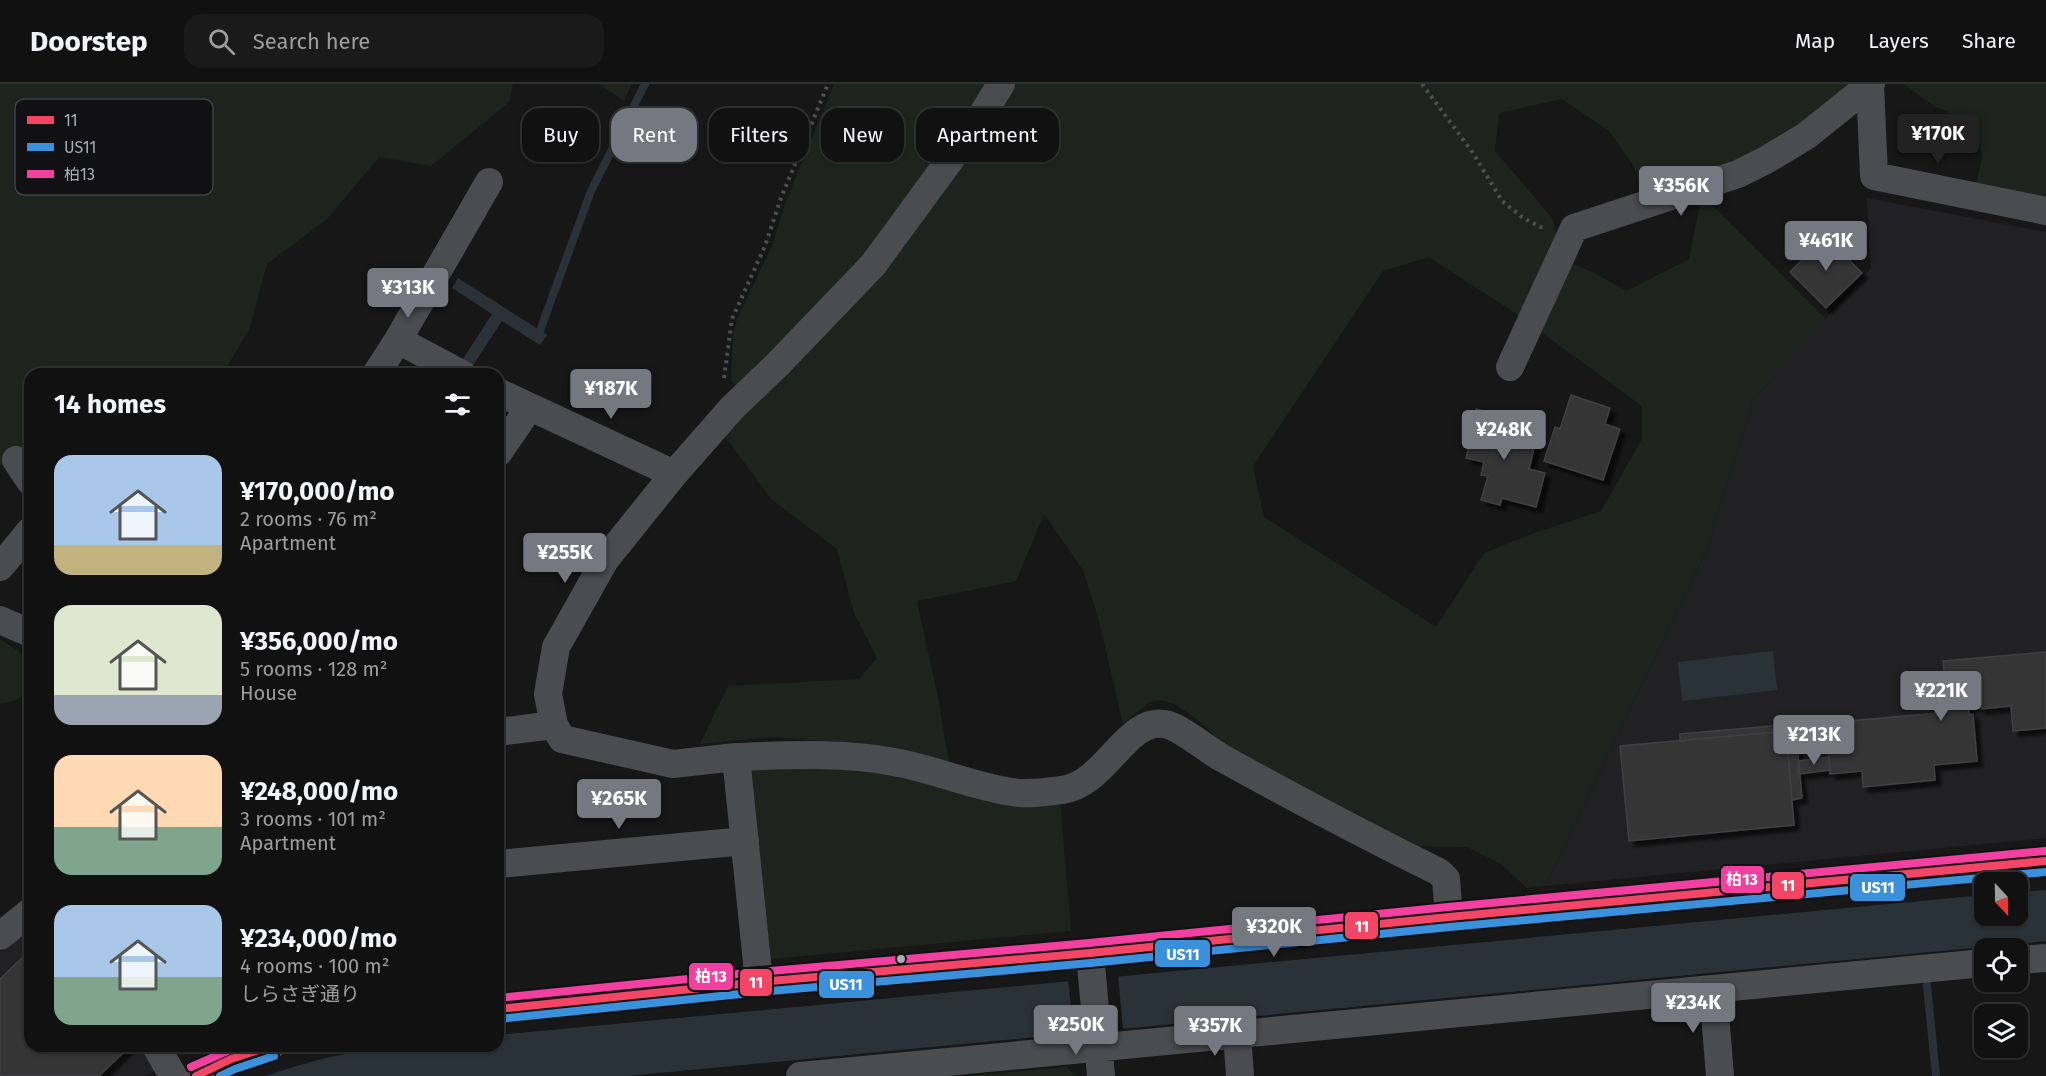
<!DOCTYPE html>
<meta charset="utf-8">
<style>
body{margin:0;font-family:"Fira Sans","Noto Sans JP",sans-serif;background:#1a1a1a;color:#f1f3f6;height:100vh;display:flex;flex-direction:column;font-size:22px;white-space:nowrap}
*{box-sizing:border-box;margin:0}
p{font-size:20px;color:#9c9d9f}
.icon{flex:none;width:33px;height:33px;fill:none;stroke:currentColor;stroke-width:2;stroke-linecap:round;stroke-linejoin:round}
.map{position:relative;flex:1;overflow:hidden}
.panel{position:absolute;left:24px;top:284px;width:480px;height:684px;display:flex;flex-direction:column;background:#111;border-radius:18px;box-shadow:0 2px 4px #0004,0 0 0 2px #303131}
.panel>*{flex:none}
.hud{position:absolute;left:522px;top:24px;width:570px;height:54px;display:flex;gap:12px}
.needle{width:39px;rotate:158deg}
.fabs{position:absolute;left:1974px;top:788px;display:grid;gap:12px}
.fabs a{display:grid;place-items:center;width:54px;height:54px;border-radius:12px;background:#111;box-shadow:0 2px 4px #0004,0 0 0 2px #303131;font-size:30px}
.price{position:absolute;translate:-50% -51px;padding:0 14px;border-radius:6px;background:#757880;color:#fff;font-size:20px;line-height:39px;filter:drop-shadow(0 2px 3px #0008)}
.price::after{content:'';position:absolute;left:50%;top:36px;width:18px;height:14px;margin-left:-9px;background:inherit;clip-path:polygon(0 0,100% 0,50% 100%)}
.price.current{background:#222;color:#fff}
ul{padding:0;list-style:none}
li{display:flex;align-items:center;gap:18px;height:150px;padding:0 30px}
li span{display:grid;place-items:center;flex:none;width:168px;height:120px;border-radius:18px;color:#555}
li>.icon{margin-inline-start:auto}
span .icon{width:72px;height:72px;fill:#fffc;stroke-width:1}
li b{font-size:26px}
h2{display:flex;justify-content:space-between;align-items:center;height:72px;padding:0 30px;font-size:26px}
.chip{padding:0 21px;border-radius:18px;background:#111;box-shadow:0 2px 4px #0004,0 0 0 2px #303131;font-size:21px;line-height:54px}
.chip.current{background:#757880;color:#fff}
header{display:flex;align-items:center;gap:36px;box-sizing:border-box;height:84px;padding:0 30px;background:#111;border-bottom:2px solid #303131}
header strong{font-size:28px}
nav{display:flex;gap:33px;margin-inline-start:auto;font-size:21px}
.search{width:420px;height:54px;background:#1a1a1a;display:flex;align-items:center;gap:15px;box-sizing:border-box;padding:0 21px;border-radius:18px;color:#9c9d9f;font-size:22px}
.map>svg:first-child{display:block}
.built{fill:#212123}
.green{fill:#1d241e}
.water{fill:#2a3239}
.pier{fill:#171717}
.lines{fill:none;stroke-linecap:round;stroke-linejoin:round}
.stream{stroke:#2a3239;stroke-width:8}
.building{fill:#353536;stroke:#3f4043;stroke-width:1.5;filter:url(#shadow)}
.path{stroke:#4d4e52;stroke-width:4;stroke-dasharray:3 4.5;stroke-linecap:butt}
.minor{stroke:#4b4c50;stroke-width:28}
.bus-1-casing{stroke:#111113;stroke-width:12}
.bus-2-casing{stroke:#111113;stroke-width:12}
.bus-3-casing{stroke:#111113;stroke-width:12}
.bus-1{stroke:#f34667;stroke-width:8}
.bus-2{stroke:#3a90db;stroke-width:8}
.bus-3{stroke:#f240a1;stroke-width:8}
.bus-dot{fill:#a8adb8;stroke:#111113;stroke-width:2}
.key{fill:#111113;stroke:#3e4045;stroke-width:1.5}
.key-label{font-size:16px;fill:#a8adb8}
.line-badge{stroke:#111113;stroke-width:2}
.badge-label{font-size:16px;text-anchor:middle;font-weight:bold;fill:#fff}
</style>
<header>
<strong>Doorstep</strong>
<div class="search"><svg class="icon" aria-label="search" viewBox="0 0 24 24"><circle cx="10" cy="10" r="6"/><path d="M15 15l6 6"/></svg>Search here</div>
<nav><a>Map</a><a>Layers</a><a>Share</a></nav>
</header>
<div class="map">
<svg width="2046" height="992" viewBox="0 0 2046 992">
<defs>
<filter id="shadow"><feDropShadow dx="5.5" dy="5.5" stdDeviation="1.5" flood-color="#0009"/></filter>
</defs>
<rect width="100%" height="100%" fill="#171717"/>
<path class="built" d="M1867 114 2046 148V754L1545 802 1706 467 1753 316 1871 184Z
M30 845V962H147L157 985 146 992H0V868Z"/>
<path class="green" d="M0 0H513L509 18 431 82 379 73 327 135 267 180 249 246 223 289 30 290V380L0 381Z
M599 0H632L624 17Z
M834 0H993L870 176 736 301 731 297 733 253 737 235 772 162 786 117Z
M1005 0H1861L1804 48 1645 113 1633 81 1609 47 1562 15 1499 29 1495 67 1553 135 1557 157 1526 236 1429 173 1383 187 1253 382 1264 433 1436 543 1484 469 1537 448 1601 427 1642 355V322L1537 245 1566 177 1592 188 1627 207 1689 175 1702 111 1826 235 1753 316 1706 467 1545 802 1527 804 1501 780 1467 763 1414 762 1224 661 1198 636 1176 621 1161 616 1150 618 1123 640 1098 533 1083 486 1044 430 1016 497 917 517 938 614 949 679 852 659 772 653 700 660 728 602 859 595 877 574 854 529 837 465 771 415 722 348Z
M1904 0H2046V114L1976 101 1982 74 1978 52 1960 33 1934 22Z
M0 555C25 571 30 572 30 603L17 616 0 620Z
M831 681 1060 717 1071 847 770 875 749 683Z
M1066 983 1076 992H966Z"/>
<path class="water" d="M458 194 547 251 540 261 502 237 468 289H454L492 230 452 204Z
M1773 567 1777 606 1682 617 1678 578Z
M2046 806V857L627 992H265C310 977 358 964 405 962 436 960 467 962 498 962V951L1984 811V831H2018V808Z"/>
<path class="pier" d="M1118 890 1123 946 1074 951 1068 895Z"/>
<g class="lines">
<path class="stream" d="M535 251 538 252 591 107 645 0
M1927 901 1936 992"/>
</g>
<path class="building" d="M1826 152 1862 189 1826 224 1790 188Z
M1571 311 1610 324 1605 340 1620 345 1603 396 1544 377 1555 343 1560 345Z
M1476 325 1510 334 1505 353 1535 360 1529 385 1545 389 1536 423 1502 414 1500 421 1481 416 1488 392 1481 391 1484 378 1466 374 1471 354H1468Z
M2046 568V644L2013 647 2011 622 1981 625 1979 621H1968L1969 631 1973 630 1977 677 1934 681 1935 696 1863 703 1862 687 1830 690 1826 639 1949 628 1943 577Z
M1795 640 1802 714 1792 716 1786 647 1680 657V650Z
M1786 647 1794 741 1629 757 1620 662Z
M1829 673 1830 686 1799 690V677Z
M30 866V962H130L99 992H0V895Z"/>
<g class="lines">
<path class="path" d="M1422 0 1473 69 1502 117 1522 133 1540 143H1546
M724 294 732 235 765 162 781 114 828 0"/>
<path class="minor" d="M1870 0 1874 92 2046 127
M398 256 489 98
M1510 283 1574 144 1738 90 1766 76 1806 52 1871 0
M376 290 398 256 462 290
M498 308 674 390
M498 369 529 324
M16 376 30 397
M0 483 30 447
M0 536 30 549
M498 648 554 641
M736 673C787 671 843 668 894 678 934 685 972 702 1012 708 1028 711 1047 708 1062 706 1106 700 1126 634 1164 640 1180 642 1207 666 1222 674 1294 714 1366 752 1439 788L1446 795 1449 833
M498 780 745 757
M0 852 30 828
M1090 869 1101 992
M2018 876 2046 874
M759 898 736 673 673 680 562 655 554 641 548 610 556 563 605 476 674 390 732 324 777 281 873 181 977 39 1001 0
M1713 905 1720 992
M498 925 759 898 1090 869 1449 833 2046 777
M1237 950 1240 992
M156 962 173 992
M196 992 231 975 271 962
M800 992 1984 879"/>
<defs>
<path id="bus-1" d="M498 925 759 898 1090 869 1449 833 2046 777
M196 992 231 975 271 962"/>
<path id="bus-2" d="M499 935 760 908 1091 879 1450 843 2046 788
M220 992 235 985 274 972"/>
<path id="bus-3" d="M498 914 758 888 1089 859 1448 823 2045 767
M191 983 239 962"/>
</defs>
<use href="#bus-1" class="bus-1-casing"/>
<use href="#bus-2" class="bus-2-casing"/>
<use href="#bus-3" class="bus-3-casing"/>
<use href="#bus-1" class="bus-1"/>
<use href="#bus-2" class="bus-2"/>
<use href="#bus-3" class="bus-3"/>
</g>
<circle class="bus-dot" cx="901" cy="875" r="5"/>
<rect x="15" y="15" width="198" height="96" rx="9" class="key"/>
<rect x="27" y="32" width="27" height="8" fill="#f34667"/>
<rect x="27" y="59" width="27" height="8" fill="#3a90db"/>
<rect x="27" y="86" width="27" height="8" fill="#f240a1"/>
<g class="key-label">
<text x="64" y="42">11</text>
<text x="64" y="69">US11</text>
<text x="64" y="96">柏13</text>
</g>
<g class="line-badge">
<rect x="1720" y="781" width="45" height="29" rx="6" fill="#f240a1"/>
<rect x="1771" y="787" width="34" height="29" rx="6" fill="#f34667"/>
<rect x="1849" y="789" width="57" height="29" rx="6" fill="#3a90db"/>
<rect x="1344" y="827" width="35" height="29" rx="6" fill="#f34667"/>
<rect x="1154" y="855" width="57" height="29" rx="6" fill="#3a90db"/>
<rect x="688" y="878" width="46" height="29" rx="6" fill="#f240a1"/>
<rect x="739" y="884" width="34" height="29" rx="6" fill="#f34667"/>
<rect x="818" y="886" width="57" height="29" rx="6" fill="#3a90db"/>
</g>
<g class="badge-label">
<text x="1742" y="801">柏13</text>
<text x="1788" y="807">11</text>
<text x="1878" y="809">US11</text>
<text x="1362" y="848">11</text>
<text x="1183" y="876">US11</text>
<text x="711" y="898">柏13</text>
<text x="756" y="904">11</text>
<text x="846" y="906">US11</text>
</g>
</svg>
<div class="fabs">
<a><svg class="needle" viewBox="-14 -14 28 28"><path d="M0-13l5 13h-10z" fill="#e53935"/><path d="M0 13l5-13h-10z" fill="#9c9d9f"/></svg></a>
<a><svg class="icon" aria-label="locate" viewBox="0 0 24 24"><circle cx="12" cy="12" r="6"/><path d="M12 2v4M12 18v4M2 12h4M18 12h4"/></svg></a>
<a><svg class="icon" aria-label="layers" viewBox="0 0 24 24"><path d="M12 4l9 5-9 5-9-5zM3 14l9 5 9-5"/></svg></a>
</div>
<b class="price current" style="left:1938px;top:81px">¥170K</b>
<b class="price" style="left:1681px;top:133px">¥356K</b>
<b class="price" style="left:1826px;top:188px">¥461K</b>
<b class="price" style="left:408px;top:235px">¥313K</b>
<b class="price" style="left:611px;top:336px">¥187K</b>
<b class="price" style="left:1504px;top:377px">¥248K</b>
<b class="price" style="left:565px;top:500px">¥255K</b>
<b class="price" style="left:1941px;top:638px">¥221K</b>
<b class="price" style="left:1814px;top:682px">¥213K</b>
<b class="price" style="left:619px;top:746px">¥265K</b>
<b class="price" style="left:1274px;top:874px">¥320K</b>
<b class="price" style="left:1693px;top:950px">¥234K</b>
<b class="price" style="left:1076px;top:972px">¥250K</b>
<b class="price" style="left:1215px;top:973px">¥357K</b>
<div class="hud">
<a class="chip">Buy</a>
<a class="chip current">Rent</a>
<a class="chip">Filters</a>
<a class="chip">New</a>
<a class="chip">Apartment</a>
</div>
<section class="panel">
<h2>14 homes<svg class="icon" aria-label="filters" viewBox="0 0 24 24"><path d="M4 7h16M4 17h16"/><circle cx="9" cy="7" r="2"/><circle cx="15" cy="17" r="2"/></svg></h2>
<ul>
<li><span style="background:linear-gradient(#a9c7e8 75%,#c2b280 0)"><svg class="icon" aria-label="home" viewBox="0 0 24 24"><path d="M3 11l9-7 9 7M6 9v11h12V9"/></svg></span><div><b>¥170,000/mo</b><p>2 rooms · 76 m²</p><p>Apartment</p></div></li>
<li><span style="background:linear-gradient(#dfe7d0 75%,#9aa5b1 0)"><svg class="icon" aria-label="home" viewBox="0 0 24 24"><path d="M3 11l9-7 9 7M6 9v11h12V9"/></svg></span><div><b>¥356,000/mo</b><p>5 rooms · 128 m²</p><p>House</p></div></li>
<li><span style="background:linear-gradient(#ffd9b3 60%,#7fa58c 0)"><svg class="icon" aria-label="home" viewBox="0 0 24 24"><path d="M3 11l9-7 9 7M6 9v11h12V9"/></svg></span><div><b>¥248,000/mo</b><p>3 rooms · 101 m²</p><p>Apartment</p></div></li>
<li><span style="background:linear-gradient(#a9c7e8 60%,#7fa58c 0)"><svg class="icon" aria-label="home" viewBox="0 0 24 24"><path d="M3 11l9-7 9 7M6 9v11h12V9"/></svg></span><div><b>¥234,000/mo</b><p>4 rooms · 100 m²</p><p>しらさぎ通り</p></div></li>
</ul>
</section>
</div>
